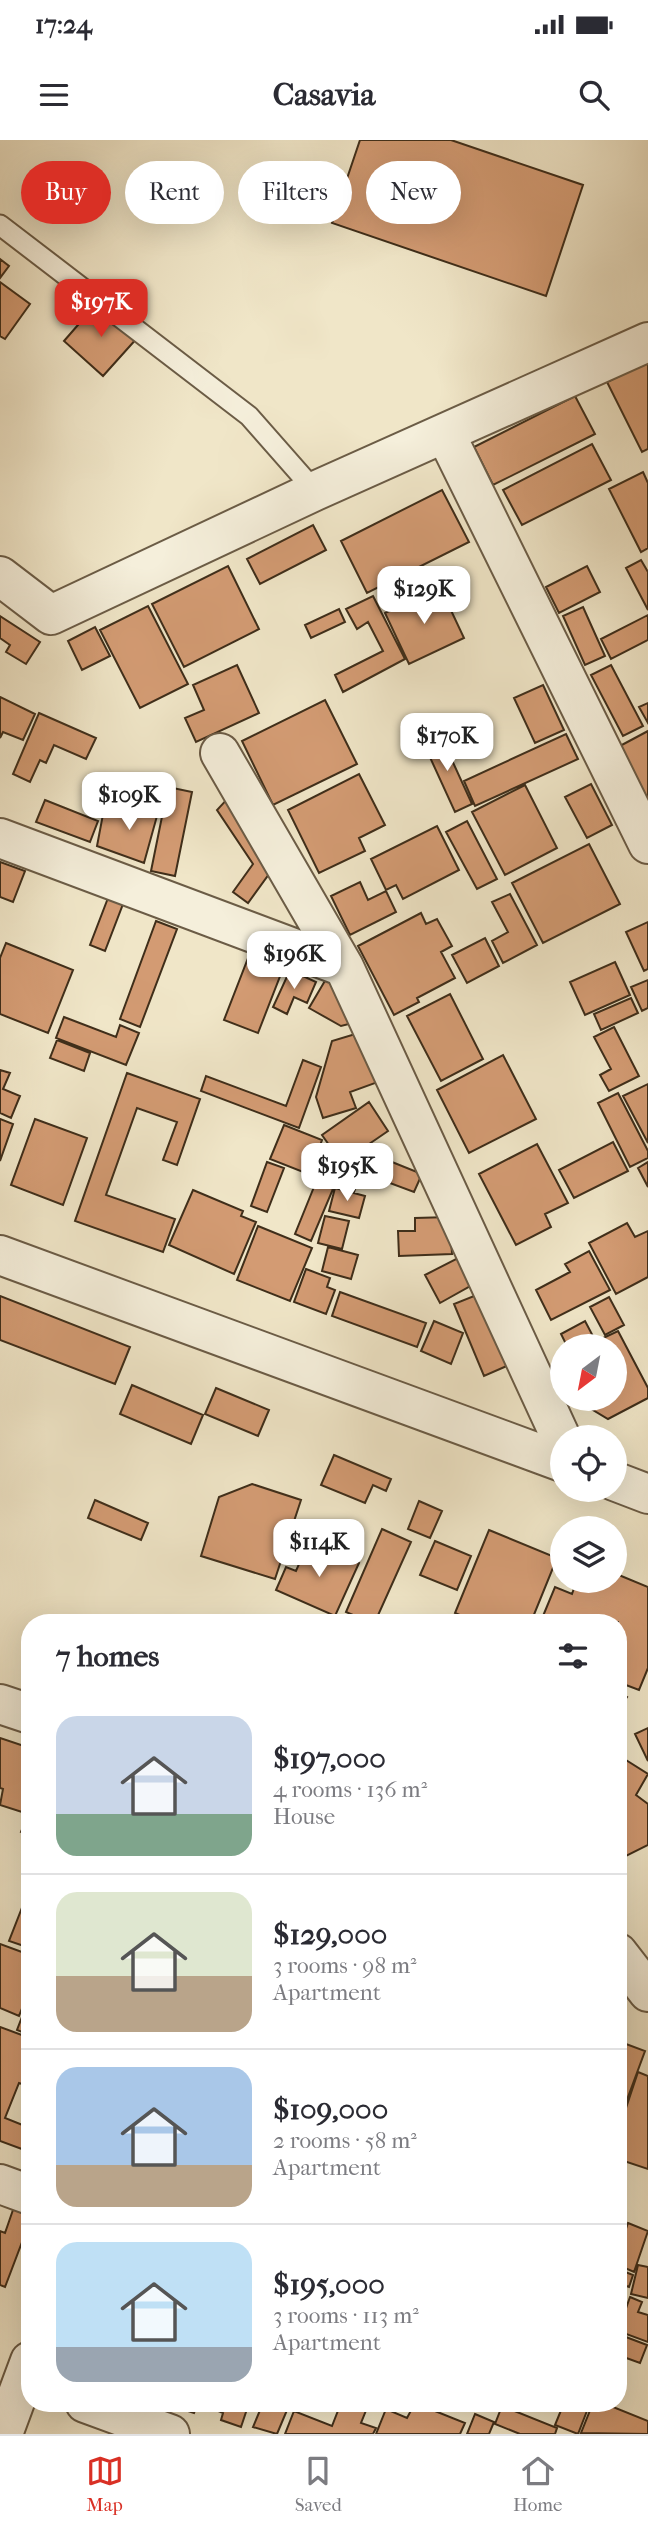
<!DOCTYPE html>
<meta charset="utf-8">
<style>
body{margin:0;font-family:"IM FELL French Canon",serif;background:#f2f2f3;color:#2b2b33;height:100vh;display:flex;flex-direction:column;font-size:26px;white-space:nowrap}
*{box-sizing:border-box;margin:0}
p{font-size:23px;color:#7c7c81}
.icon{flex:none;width:38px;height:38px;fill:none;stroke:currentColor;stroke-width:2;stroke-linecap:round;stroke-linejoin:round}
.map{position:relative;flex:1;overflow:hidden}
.side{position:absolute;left:21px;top:1474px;width:606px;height:798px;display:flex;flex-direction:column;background:#fff;border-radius:28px;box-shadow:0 7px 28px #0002}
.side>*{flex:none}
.top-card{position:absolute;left:21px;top:21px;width:607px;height:63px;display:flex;gap:14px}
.needle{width:46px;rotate:212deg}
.buttons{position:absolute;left:550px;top:1194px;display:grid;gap:14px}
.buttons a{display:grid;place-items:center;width:77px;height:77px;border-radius:50%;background:#fff;box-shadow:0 7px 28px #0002;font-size:35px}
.price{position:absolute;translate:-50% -60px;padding:0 16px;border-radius:14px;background:#fff;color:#222;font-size:23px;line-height:46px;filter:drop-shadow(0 2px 4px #0008)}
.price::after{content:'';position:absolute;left:50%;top:42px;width:21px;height:16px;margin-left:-10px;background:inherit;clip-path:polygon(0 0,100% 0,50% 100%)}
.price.active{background:#d93025;color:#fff}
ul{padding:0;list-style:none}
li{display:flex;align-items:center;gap:21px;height:175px;padding:0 35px}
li+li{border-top:2px solid #e1e1e2}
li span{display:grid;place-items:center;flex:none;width:196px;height:140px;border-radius:21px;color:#555}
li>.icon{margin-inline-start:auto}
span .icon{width:84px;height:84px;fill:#fffc;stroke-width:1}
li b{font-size:30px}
h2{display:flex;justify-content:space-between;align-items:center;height:84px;padding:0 35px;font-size:30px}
.pill{padding:0 24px;border-radius:32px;background:#fff;box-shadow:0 7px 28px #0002;font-size:24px;line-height:63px}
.pill.active{background:#d93025;color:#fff}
.status{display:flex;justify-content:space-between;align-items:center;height:49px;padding:0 35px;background:#fff;direction:ltr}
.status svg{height:19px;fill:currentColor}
header{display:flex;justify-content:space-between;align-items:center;height:91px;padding:0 35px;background:#fff;font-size:32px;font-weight:700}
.tabs{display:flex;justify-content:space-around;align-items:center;height:98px;border-top:2px solid #e1e1e2;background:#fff;font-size:19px;color:#7c7c81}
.tabs a{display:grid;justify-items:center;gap:4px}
.tabs .active{color:#d93025}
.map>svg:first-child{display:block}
.building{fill:#d39b73;stroke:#3f2e1a;stroke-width:2}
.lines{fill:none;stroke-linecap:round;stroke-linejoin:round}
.service-casing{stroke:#6b5c46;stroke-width:23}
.minor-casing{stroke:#6b5c46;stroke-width:42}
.service{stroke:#f5efdb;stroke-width:19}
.minor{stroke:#f5efdb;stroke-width:38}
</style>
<div class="status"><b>17:24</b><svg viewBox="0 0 49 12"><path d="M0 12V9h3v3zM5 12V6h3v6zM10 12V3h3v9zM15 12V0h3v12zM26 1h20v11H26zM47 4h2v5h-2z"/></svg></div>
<header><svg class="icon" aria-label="menu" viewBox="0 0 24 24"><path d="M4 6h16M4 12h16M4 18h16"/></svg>Casavia<svg class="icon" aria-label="search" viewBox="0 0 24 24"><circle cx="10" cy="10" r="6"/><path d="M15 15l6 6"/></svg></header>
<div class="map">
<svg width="648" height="2294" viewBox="0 0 648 2294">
<rect width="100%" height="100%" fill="#f0e6c8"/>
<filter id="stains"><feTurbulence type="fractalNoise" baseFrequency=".00286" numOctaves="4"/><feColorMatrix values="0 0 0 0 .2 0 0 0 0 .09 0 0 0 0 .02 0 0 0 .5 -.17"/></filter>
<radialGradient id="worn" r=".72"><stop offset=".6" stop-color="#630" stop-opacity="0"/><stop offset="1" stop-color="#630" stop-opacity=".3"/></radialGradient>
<path class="building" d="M360 0H451L583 45 546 156 332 83Z
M0 119 9 126 0 138Z
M0 142 30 164 5 199 0 196Z
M98 162 138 197 103 236 64 201Z
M648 222V309L642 312 607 242Z
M575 256 595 294 493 345 474 307Z
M592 304 611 340 522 385 503 350Z
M643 332 648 343V408L641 412 609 349Z
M442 350 469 402 367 453 341 401Z
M313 385 326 410 260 444 247 419Z
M641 420 648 432V470L626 428Z
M228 426 259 489 184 527 152 464Z
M587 426 600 452 559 473 546 447Z
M440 447 464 498 409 524 385 473Z
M373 456 405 519 343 552 335 535 383 511 368 482 357 489 346 469Z
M148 466 188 544 140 568 100 490Z
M583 467 605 516 585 525 563 476Z
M339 469 345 482 311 498 305 485Z
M648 475V500L611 519 601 499Z
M0 476 40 502 26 524 6 512 10 505 0 498Z
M95 487 110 516 82 530 68 501Z
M237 525 259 573 196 602 185 578 204 570 193 545Z
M611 525 643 586 623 596 591 535Z
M543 545 564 590 535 603 514 558Z
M0 557 35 574 23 600 3 592 0 598Z
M325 560 357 624 273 665 242 601Z
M648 563V583L639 567Z
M39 573 96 598 86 619 54 605 46 623 40 620 30 642 13 634Z
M478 575 491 598 453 617 441 594Z
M648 591V665L618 607Z
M440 594 472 664 455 672 423 602Z
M566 594 578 619 475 666 464 641Z
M359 634 385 685 359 698 365 711 319 733 288 670Z
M591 644 612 685 587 698 565 657Z
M525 645 557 708 505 735 472 672Z
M168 647 192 652 175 736 151 731Z
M230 656 277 723 248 763 233 752 253 724 217 670Z
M45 660 98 681 90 702 36 682Z
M141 660 160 665 144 723 97 706 104 669 136 678Z
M467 681 497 739 477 749 446 692Z
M437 686 459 730 403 759 396 745 386 750 371 719Z
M589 704 620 764 543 803 512 743Z
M0 722 25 731 13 762 0 757Z
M360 742 368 760 386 751 396 772 350 795 331 756Z
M510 754 537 805 503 823 492 801 508 792 492 762Z
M108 758 123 764 105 811 90 805Z
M421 773 426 784 437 779 452 806 441 812 455 838 417 858 419 862 394 875 358 806Z
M156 781 177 789 140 887 120 879Z
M648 782V829L644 831 626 792Z
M485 798 499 826 467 843 452 815Z
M6 803 73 830 48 893 0 874V818Z
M250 813 284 826 258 893 224 880Z
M615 822 630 855 585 875 570 842Z
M290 830 316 842 307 863 294 857 287 874 273 867Z
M326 839 351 853 357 882 341 886 309 868Z
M648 840V868L642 871 631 847Z
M450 854 483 919 441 941 407 876Z
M631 858 638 873 601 890 594 874Z
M64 877 116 897 120 885 139 893 126 925 56 898Z
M614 887 639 936 609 951 600 935 611 929 594 897Z
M362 892 378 942 350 952 356 968 323 978 316 957 332 901Z
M57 900 90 913 84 931 50 918Z
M503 915 536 979 469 1013 437 950Z
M303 920 321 927 299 988 201 951 206 936 286 966Z
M0 930 10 933 3 949 20 956 11 978 0 973Z
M127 933 200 959 177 1025 163 1020 177 982 137 968 106 1055 175 1079 163 1112 75 1081Z
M648 944V1003L623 956Z
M618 953 648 1011V1018L630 1027 598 963Z
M369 962 388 991 356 1013 329 1005 322 995Z
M0 979 13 984 0 1021Z
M35 979 87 998 63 1065 11 1045Z
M284 985 322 1000 317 1014 362 1031 354 1052 270 1019Z
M613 1002 628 1031 574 1058 559 1030Z
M537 1004 568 1063 545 1074 551 1087 516 1105 479 1034Z
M387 1020 422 1034 414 1052 379 1039Z
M267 1022 284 1028 267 1072 251 1066Z
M648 1022V1047L638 1028Z
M316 1042 333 1049 311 1101 295 1094Z
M335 1048 365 1056 359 1078 329 1071Z
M193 1050 243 1071 241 1076 256 1082 234 1134 169 1105Z
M325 1076 349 1081 342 1109 318 1103Z
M450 1077 452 1114 399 1116 398 1091H415V1078Z
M627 1083 635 1097 648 1091V1137L616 1154 589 1103Z
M258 1086 312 1108 290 1161 237 1140Z
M328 1107 358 1115 351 1139 322 1131Z
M589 1111 610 1150 551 1180 536 1150 570 1132 565 1124Z
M458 1118 472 1145 440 1163 425 1135Z
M306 1129 330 1138 327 1147 335 1150 326 1174 294 1162Z
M340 1152 426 1183 417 1207 332 1176Z
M479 1154 509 1225 484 1236 454 1164Z
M0 1156 130 1207 115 1244 0 1200Z
M609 1157 624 1185 605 1195 590 1167Z
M434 1181 463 1193 451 1224 421 1211Z
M585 1181 595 1200 584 1206H567L561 1194Z
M618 1191 648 1248V1258L608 1279 583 1264 579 1258H614L617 1235 614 1206H602L599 1200Z
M132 1245 203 1275 191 1304 120 1274Z
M216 1248 269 1270 258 1296 205 1274Z
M334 1315 391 1339 386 1351 373 1345 365 1363 321 1345Z
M252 1344 301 1360 275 1439 201 1416 219 1357Z
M95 1360 148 1383 141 1400 88 1378Z
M419 1361 442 1371 430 1398 408 1389Z
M382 1389 411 1402 375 1482H369L346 1472Z
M489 1390 557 1418 531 1482H476L455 1473Z
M309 1401 359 1423 335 1476 276 1450 286 1427 296 1431Z
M435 1401 471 1416 457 1450 420 1435Z
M614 1433 648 1447V1528L639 1550 618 1542V1482H558L543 1476 555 1447 572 1454 577 1440H614Z
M218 1476 237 1482H216Z
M618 1551 627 1557 618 1570Z
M648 1588V1621L635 1594Z
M0 1598 30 1608V1649L22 1672 0 1665 3 1649 0 1648Z
M618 1615 648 1634 636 1655 648 1664V1705L618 1720Z
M30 1670V1695L21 1692Z
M28 1734H30V1752L23 1749Z
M25 1760 30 1762V1808L9 1801Z
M0 1804 30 1815V1849L19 1876 0 1868Z
M27 1864 30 1865V1895L17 1890Z
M0 1887 30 1898V1942L28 1946 19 1943 5 1978 30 1988V2012L0 2001Z
M618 1901 645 1911 618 1984Z
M638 1932 648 1936V2029L618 2019V1992Z
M14 2067 30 2073V2081L5 2147 0 2145V2091L5 2093Z
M628 2083 648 2091 634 2132 618 2125V2102L621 2103Z
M638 2125 648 2127V2158L631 2154Z
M618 2129 633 2135 629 2147 618 2143Z
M630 2157 642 2162 638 2172 648 2175V2202L618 2191Z
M618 2194 647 2205 640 2223 618 2215Z
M164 2263H198L194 2273Z
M211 2263H249L241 2287 221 2280 223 2273 209 2267Z
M263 2263H290L277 2294 253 2287Z
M341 2263H369L361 2283 376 2288 373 2294H285L294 2271 332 2286Z
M415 2263 465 2283 460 2294H376L386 2269 407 2278Z
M564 2263H590L578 2294 555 2285Z
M593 2263H609L608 2265 648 2281V2294L581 2293Z
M502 2266 557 2288 555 2294H520L495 2284Z
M475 2274 494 2282 489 2294H467Z"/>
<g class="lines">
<defs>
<path id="service" d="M0 85 249 276 315 351"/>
<path id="minor" d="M445 293 648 704
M0 436 51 475 315 351 648 202
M220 613 344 827 562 1300
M0 698 344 827
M0 1115 562 1322
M614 1341 648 1354
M0 1564 30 1574
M618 1813 648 1852
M0 2044 30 2055
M85 2263 170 2294
M3 2294 30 2221"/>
</defs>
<use href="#service" class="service-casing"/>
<use href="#minor" class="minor-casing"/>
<use href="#service" class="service"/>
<use href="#minor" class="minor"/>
</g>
<rect width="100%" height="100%" filter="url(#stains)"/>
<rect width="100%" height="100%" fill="url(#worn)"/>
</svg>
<div class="buttons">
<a><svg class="needle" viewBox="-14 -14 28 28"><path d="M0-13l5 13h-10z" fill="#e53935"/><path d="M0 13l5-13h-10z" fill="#7c7c81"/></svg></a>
<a><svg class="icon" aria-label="locate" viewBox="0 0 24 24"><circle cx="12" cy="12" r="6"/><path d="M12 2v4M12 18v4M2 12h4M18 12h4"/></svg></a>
<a><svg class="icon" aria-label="layers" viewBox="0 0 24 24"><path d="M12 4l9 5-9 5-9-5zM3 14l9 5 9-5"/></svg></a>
</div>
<b class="price active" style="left:101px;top:199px">$197K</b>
<b class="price" style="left:424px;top:486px">$129K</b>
<b class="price" style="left:447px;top:633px">$170K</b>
<b class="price" style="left:129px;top:692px">$109K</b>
<b class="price" style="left:294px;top:851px">$196K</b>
<b class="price" style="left:347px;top:1063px">$195K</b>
<b class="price" style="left:319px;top:1439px">$114K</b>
<div class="top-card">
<a class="pill active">Buy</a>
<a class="pill">Rent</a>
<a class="pill">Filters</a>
<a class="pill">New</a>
</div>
<section class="side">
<h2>7 homes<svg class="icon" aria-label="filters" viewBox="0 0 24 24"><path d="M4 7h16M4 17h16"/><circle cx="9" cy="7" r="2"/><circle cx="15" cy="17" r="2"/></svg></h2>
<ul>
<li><span style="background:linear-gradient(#c9d6e8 70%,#7fa58c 0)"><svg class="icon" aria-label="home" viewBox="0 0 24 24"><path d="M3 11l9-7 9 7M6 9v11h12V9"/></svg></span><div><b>$197,000</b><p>4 rooms · 136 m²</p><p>House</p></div></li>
<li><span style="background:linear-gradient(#dfe7d0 60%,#b9a48a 0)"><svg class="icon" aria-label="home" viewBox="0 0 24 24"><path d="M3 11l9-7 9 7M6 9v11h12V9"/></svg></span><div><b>$129,000</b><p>3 rooms · 98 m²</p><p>Apartment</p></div></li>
<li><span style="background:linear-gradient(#a9c7e8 70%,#b9a48a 0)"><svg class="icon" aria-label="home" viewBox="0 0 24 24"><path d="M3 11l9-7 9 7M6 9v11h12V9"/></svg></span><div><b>$109,000</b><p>2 rooms · 58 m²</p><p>Apartment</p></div></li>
<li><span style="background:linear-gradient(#bfe0f5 75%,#9aa5b1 0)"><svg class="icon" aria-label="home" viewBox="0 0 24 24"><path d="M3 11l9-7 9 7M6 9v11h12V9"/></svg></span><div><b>$195,000</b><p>3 rooms · 113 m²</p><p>Apartment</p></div></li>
</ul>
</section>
</div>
<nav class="tabs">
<a class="active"><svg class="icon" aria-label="map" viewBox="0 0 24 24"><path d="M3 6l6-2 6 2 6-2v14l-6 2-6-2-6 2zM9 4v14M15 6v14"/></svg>Map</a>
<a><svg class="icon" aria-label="saved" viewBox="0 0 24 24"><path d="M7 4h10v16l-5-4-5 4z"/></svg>Saved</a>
<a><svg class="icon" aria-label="home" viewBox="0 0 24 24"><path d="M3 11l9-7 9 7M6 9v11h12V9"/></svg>Home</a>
</nav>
